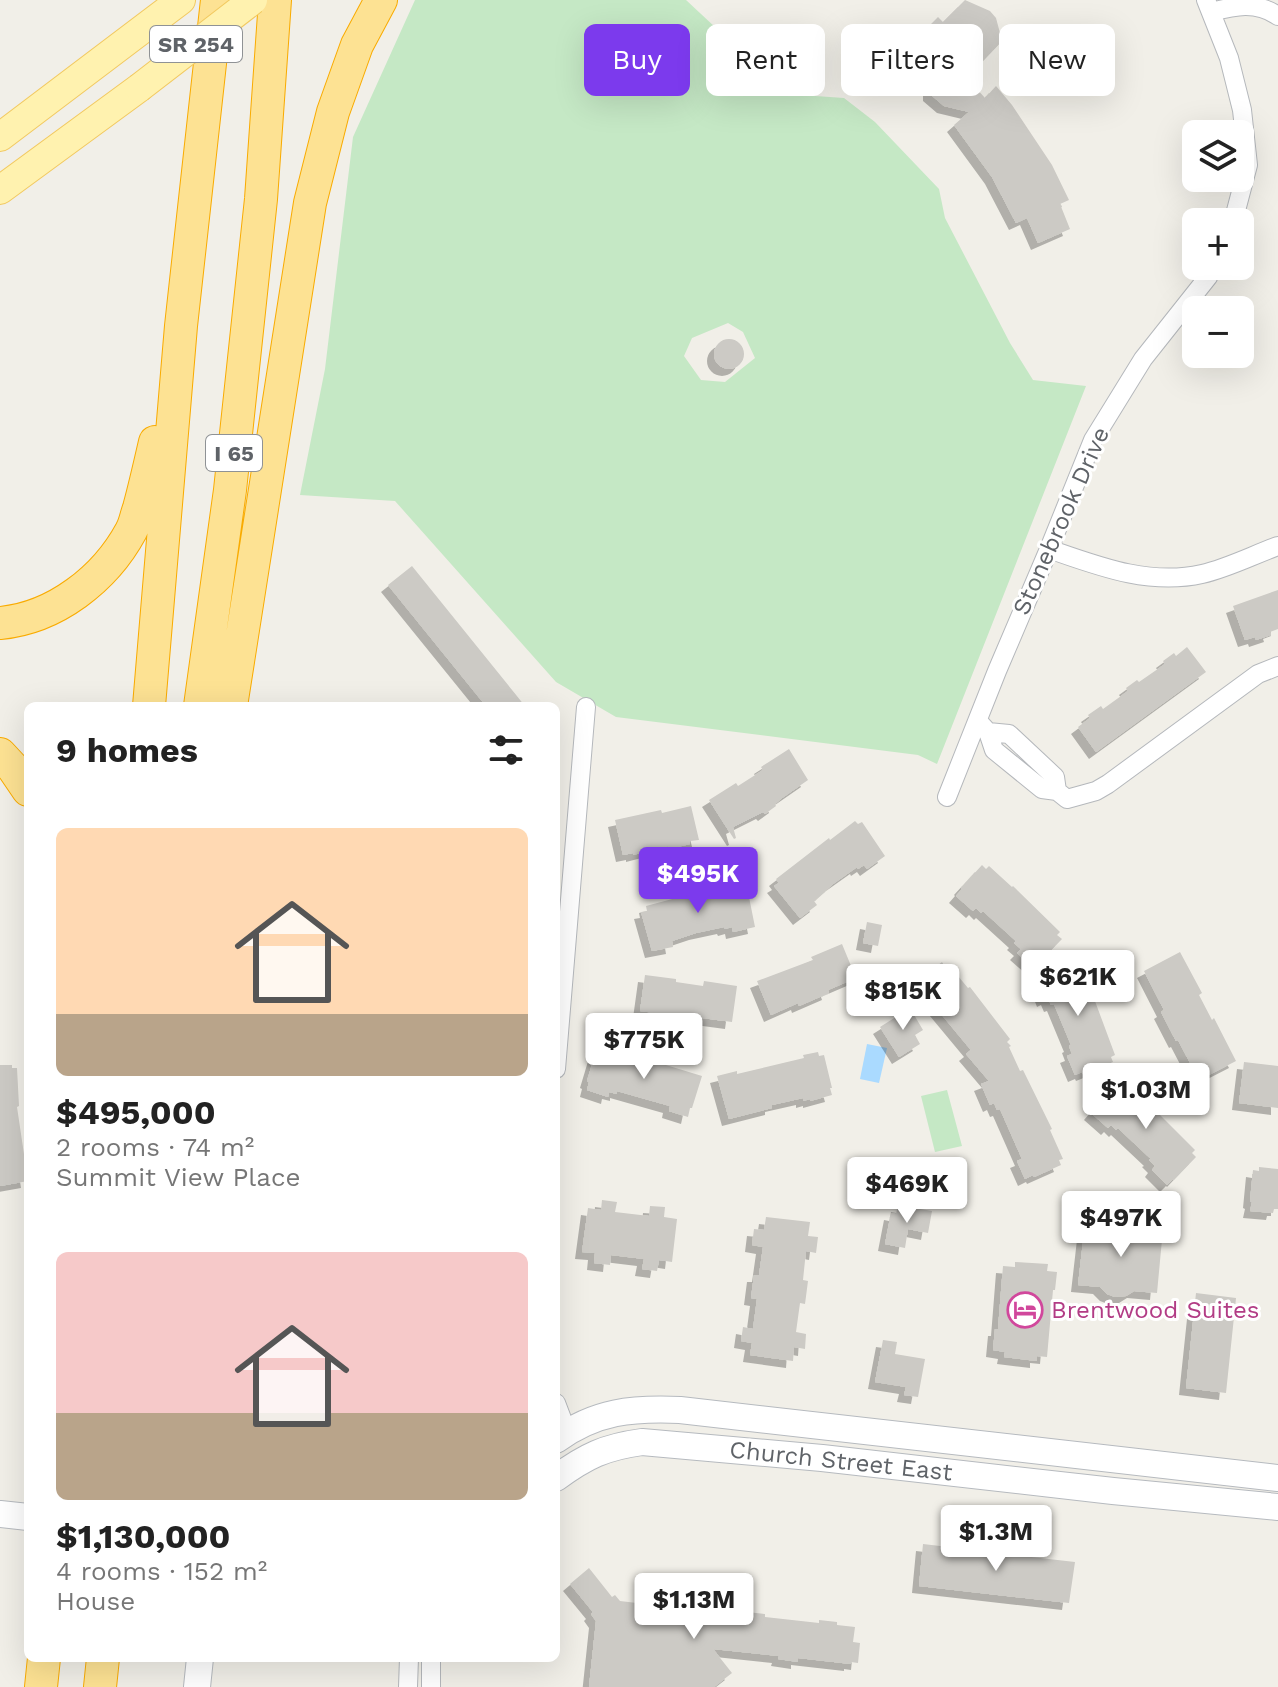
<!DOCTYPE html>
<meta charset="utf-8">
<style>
body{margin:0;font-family:"Work Sans",sans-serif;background:#f2f2f2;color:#222;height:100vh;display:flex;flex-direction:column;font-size:30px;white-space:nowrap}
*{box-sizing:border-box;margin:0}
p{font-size:26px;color:#767676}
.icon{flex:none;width:44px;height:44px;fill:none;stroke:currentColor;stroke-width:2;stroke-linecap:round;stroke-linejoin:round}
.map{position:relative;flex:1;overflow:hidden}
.drawer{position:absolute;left:24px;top:702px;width:536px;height:960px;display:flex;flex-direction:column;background:#fff;border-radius:12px;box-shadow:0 8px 32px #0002}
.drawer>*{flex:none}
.top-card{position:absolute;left:584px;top:24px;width:574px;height:72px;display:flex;gap:16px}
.buttons{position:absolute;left:1182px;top:120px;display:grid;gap:16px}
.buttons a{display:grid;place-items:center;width:72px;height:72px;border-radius:12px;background:#fff;box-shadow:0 8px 32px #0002;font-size:40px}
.price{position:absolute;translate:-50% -68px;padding:0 18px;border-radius:8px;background:#fff;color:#222;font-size:26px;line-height:52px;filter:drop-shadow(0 2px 4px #0008)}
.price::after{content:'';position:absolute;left:50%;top:48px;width:24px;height:18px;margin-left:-12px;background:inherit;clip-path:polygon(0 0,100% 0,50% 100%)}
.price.active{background:#7c3aed;color:#fff}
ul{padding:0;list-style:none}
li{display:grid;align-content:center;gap:16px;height:424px;padding:0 32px}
li span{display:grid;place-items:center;height:248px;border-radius:12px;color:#555}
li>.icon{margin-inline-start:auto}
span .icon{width:144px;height:144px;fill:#fffc;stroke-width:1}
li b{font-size:34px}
h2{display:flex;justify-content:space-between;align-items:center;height:96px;padding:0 32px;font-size:34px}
.tag{padding:0 28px;border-radius:12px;background:#fff;box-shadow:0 8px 32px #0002;font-size:28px;line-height:72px}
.tag.active{background:#7c3aed;color:#fff}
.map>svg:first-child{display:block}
.green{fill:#c5e8c5;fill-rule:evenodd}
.water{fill:#aadaff}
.building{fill:#cccac5;filter:url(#shadow)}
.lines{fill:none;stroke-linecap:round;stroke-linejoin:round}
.minor-casing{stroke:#b5b8bc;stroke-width:20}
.secondary-casing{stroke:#b6babf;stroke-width:28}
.primary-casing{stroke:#f2c960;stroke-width:30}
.motorway-casing{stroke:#f9ab00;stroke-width:34}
.minor{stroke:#fff;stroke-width:18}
.secondary{stroke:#fff;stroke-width:26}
.primary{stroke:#fff2af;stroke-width:28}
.motorway{stroke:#fde293;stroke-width:32}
.primary-bridge-casing{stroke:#f2c960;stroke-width:30;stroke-linecap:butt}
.primary-bridge{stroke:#fff2af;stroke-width:28}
.labels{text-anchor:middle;stroke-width:6;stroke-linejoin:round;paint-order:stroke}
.shield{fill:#fff;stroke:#8f9295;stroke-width:2}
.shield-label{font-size:22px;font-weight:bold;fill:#5f6368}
.street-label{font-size:24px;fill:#5f6368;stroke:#fff}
.hotel-label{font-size:24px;fill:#b23c85;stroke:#fff;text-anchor:start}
</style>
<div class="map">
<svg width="1278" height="1687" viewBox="0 0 1278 1687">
<defs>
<filter id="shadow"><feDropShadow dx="-7" dy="7" stdDeviation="0" flood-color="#0004"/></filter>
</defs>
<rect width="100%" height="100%" fill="#f1efe8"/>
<path class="green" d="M415 0H686L715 27 716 55 719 71 759 92 844 98 875 122 939 189 945 218 1010 343 1033 380 1086 386 937 764 918 755 616 717 556 682 395 501 300 495 325 369 353 137ZM728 323 743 332 755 358 725 382 701 380 684 356 692 338Z
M947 1090 962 1146 935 1152 921 1096Z"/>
<path class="water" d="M867 1044 887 1048 879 1083 860 1079Z"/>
<path class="building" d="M965 0 990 11 996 18 1000 33 1005 38 967 78 985 98 996 86 1012 105 1052 165 1069 200 1060 204 1070 229 1038 243 1027 218 1016 223 992 177 954 125 969 112 944 106 930 94V89L904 63 932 34 926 29 938 17 943 22Z
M714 354a15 15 0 1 1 30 0a15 15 0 1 1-30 0Z
M412 566 525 706H486L388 585Z
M1278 590V629L1270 632 1271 635 1256 640 1255 637 1245 640 1233 606Z
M1187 647 1206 672 1096 752 1078 727 1090 718 1088 715 1101 706 1103 709 1128 691 1126 688 1137 680 1139 682 1165 664 1163 661 1174 653 1176 656Z
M789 749 808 780 782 798 775 804 776 806 765 814 763 812 733 827 736 838 734 839 709 800 736 783 738 786 763 770 761 767Z
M691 806 699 840 690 841V844L669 849 668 846 633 855V853L623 855 615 820 661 810 662 813Z
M855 821 858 824 862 822 885 856 867 869 864 865 858 869 857 867 833 884 814 901 817 905 800 918 774 886 779 883 776 879 829 838 830 840Z
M982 865 986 869 989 866 1012 887 1013 886 1060 932 1057 935 1062 939 1034 968 1017 953 1021 949 1014 943 1016 941 983 911 981 913 976 908 973 911 956 896 962 889 961 888Z
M741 884 742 888 747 887 755 927 733 932 732 927 725 929 724 927 696 933 672 941 673 947 652 951 641 912 647 911 646 906 710 889 711 891Z
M867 922 882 925 878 946 863 943Z
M842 944 856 978 828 990 829 993 799 1006 798 1003 771 1015 757 981 813 960 811 957Z
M1180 952 1202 993 1199 995 1212 1020 1214 1018 1236 1061 1199 1080 1178 1040 1176 1041 1161 1012 1164 1010 1144 971Z
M1073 961 1075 967 1078 965 1090 994 1092 993 1115 1055 1111 1057 1113 1062 1083 1074 1082 1072 1075 1075 1067 1056 1072 1054 1069 1046 1071 1045 1054 1004 1051 1005 1048 998 1044 1000 1036 979 1042 976 1041 974Z
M942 962 945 967 948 964 968 988 970 987 1010 1039 1007 1042 1011 1046 1009 1047 1020 1071 1023 1070 1052 1129 1050 1130 1063 1159 1059 1160 1061 1165 1034 1177 1033 1175 1025 1179 1017 1161 1022 1159 1000 1109 997 1110 994 1103 990 1105 981 1084 989 1081 966 1054 971 1050 917 985V982Z
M645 975 676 979V982L703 986 704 981 737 986 732 1022 702 1018 701 1022 669 1018 670 1015 640 1011Z
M910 1008 923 1030 915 1035 920 1044 899 1057 880 1027Z
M602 1049 632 1057 633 1055 702 1076 692 1108H690L688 1117 669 1111 670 1106 617 1091V1094L609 1092 608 1097 587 1090 589 1082 587 1081 596 1051 601 1052Z
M818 1052 819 1056 824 1055 832 1088H830L832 1095 810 1101V1099L803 1101V1098L772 1105V1108L729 1119 717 1076 737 1071V1074L804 1058 803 1055Z
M1244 1062 1278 1066V1108L1239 1103Z
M0 1065H12V1068H17L19 1106 17 1107 28 1181 0 1186Z
M1120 1079 1147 1104 1148 1103 1195 1150 1192 1153 1196 1157 1174 1180 1173 1179 1167 1185 1152 1170 1155 1166 1149 1160 1151 1159 1118 1128 1116 1130 1111 1125 1108 1128 1091 1113 1097 1106 1096 1105Z
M1259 1167 1278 1169V1209H1274L1273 1213 1250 1211 1252 1202 1250 1201 1253 1170 1259 1171Z
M602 1200 617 1202 615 1212 649 1216 650 1206 665 1207 664 1217 677 1219 672 1262 659 1260 657 1271 642 1269 644 1259 611 1255 610 1265 594 1263 595 1253 582 1252 588 1208 601 1210Z
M898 1205 932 1211 928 1233 908 1229 905 1248 885 1244 891 1213 896 1214Z
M766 1217 810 1222 808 1236 818 1237 816 1253 806 1251 803 1280 808 1281 805 1304 800 1303 796 1332 806 1334 805 1349 794 1347 793 1361 750 1355 752 1343 741 1341 743 1327 753 1329 757 1299 751 1298 754 1275H759L763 1247 752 1245 754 1229 764 1230Z
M1094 1222 1163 1229 1157 1293 1134 1291 1126 1296 1115 1297 1107 1294 1100 1287 1078 1285 1085 1224 1094 1225Z
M1015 1262 1048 1264 1047 1271 1057 1272 1055 1290H1053L1047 1357 1037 1356V1361L1004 1357 1005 1352 993 1350 995 1329H998L1003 1266 1015 1267Z
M1196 1293 1236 1298 1226 1393 1186 1388Z
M883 1340 897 1342 895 1354 925 1359 918 1397 904 1395 906 1387 875 1382Z
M984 1541 1006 1544 1005 1554 1075 1562 1069 1603 919 1586 923 1544 983 1551Z
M589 1568 612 1597 615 1595 620 1601 729 1614V1610L765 1614V1617L819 1623V1620L837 1622V1625L855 1627 853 1642 860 1643 858 1663 851 1662V1664L798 1658V1662L778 1659 779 1656 713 1649 732 1673 714 1687H589L596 1621 591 1614 593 1612 570 1584Z"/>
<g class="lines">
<defs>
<path id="minor" d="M1206 0 1229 58 1242 110 1248 165 1233 222
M1211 12C1235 6 1256 1 1278 16
M1049 549C1098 566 1149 586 1202 574 1228 568 1253 555 1278 546
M978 721 988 732 994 750 1042 789 1057 791 1067 799 1096 791 1108 784 1258 674 1278 666
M988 732 1009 734 1055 777 1057 791
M947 797 997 671 1049 549 1093 440 1143 359 1208 277 1213 266
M556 1069 586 707
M556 1403 567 1432
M431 1658V1687
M408 1687 409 1658"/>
<path id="secondary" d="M556 1440C596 1411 632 1408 680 1410L1278 1478
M556 1478C586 1456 605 1447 642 1442L822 1458 1113 1491 1278 1507
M0 1514 28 1517
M197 1687 200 1658"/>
<path id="primary" d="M0 137 181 0
M0 190 139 88"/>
<path id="motorway" d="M0 623C55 618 105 579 131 531 135 524 136 516 139 508 145 486 150 464 155 442
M149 706 181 326 217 0
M200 706 230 490 261 199 275 0
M231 706 310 203 333 112 357 45 381 0
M0 754 13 768 28 790
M41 1687 44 1658
M100 1687 103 1658"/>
</defs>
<use href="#minor" class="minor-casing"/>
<use href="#secondary" class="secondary-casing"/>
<use href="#primary" class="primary-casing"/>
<use href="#motorway" class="motorway-casing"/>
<use href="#minor" class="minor"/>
<use href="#secondary" class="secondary"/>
<use href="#primary" class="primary"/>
<use href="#motorway" class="motorway"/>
<defs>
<path id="primary-bridge" d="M139 88 253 0"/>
</defs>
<use href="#primary-bridge" class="primary-bridge-casing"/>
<use href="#primary-bridge" class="primary-bridge"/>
</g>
<defs>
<symbol id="hotel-ring" viewBox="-11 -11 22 22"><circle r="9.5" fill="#fff" stroke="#d1479c" stroke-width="1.5"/><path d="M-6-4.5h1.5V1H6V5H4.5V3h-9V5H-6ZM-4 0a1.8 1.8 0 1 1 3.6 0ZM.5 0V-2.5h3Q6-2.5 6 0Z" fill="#d1479c"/></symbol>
</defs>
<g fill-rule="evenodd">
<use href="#hotel-ring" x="1005" y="1290" width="40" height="40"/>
</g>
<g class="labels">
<g class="shield">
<rect x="150" y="26" width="92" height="36" rx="6"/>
<rect x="206" y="435" width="56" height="36" rx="6"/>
</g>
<g class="shield-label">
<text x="196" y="52">SR 254</text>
<text x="234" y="461">I 65</text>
</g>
<g class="street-label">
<text transform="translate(1061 521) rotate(-66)" y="8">Stonebrook Drive</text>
<text transform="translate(841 1461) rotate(6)" y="8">Church Street East</text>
</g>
<g class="hotel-label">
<text x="1051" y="1318">Brentwood Suites</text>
</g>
</g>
</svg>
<div class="buttons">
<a><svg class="icon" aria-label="layers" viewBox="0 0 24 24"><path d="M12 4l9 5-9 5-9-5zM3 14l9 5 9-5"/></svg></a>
<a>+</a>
<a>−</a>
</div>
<b class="price active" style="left:698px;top:915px">$495K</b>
<b class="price" style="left:1078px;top:1018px">$621K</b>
<b class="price" style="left:903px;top:1032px">$815K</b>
<b class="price" style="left:644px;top:1081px">$775K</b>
<b class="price" style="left:1146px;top:1131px">$1.03M</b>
<b class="price" style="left:907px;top:1225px">$469K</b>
<b class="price" style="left:1121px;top:1259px">$497K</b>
<b class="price" style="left:996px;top:1573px">$1.3M</b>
<b class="price" style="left:694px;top:1641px">$1.13M</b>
<div class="top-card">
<a class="tag active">Buy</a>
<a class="tag">Rent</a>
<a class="tag">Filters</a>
<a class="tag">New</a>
</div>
<section class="drawer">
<h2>9 homes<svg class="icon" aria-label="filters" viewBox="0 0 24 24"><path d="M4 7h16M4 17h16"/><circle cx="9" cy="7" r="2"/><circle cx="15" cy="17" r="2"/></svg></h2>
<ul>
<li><span style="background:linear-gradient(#ffd9b3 75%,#b9a48a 0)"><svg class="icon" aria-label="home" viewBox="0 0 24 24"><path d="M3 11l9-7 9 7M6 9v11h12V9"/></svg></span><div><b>$495,000</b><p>2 rooms · 74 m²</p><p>Summit View Place</p></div></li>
<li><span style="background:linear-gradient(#f6c9c9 65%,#b9a48a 0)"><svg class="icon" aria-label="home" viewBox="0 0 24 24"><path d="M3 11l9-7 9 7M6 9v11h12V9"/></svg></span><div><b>$1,130,000</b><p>4 rooms · 152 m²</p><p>House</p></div></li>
</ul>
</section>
</div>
